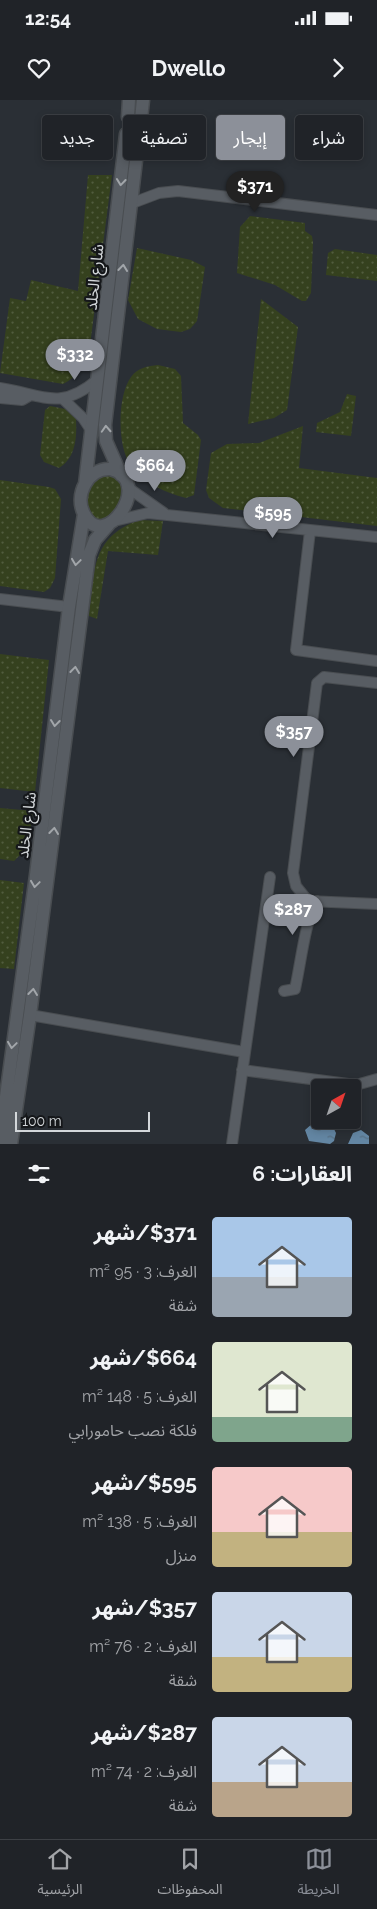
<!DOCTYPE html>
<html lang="ar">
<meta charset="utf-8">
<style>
body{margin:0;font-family:Raleway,"Noto Sans Arabic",sans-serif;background:#2d2f34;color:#f1f3f6;direction:rtl;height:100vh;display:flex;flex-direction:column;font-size:19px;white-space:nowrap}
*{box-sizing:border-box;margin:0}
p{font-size:16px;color:#a2a4a8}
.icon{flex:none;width:28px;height:28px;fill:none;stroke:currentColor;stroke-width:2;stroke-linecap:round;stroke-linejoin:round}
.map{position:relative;height:1044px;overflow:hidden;direction:ltr}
.details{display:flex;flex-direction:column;background:#202328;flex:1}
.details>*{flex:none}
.banner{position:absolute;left:15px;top:15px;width:348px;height:45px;direction:rtl;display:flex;gap:10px}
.needle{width:32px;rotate:40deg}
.buttons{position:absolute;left:311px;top:979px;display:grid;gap:10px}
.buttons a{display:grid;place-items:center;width:50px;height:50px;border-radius:5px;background:#202328;box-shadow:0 2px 8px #0003,0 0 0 1px #3d4045;font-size:25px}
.scale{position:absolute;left:15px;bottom:12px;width:135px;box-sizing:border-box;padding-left:5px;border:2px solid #d3d7da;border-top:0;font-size:14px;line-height:18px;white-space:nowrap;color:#d3d7da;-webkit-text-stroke:4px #15171a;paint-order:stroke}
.price{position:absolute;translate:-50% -42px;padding:0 11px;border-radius:18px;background:#8c9099;color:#fff;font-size:16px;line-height:32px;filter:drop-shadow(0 1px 2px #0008)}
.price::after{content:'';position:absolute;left:50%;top:30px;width:15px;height:11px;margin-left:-8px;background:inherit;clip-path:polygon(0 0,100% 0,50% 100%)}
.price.active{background:#222;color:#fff}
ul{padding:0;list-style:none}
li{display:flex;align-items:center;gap:15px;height:125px;padding:0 25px}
li span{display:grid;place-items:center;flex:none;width:140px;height:100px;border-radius:5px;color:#555}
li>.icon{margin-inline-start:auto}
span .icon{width:60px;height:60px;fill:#fffc;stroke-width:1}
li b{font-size:21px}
h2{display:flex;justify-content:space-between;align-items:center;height:60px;padding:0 25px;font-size:21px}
.chip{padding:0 18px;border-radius:5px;background:#202328;box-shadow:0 2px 8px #0003,0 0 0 1px #3d4045;font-size:18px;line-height:45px}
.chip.active{background:#8c9099;color:#fff}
.status{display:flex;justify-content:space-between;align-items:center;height:35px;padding:0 25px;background:#202328;direction:ltr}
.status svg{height:14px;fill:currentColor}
header{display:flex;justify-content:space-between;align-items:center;height:65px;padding:0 25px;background:#202328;font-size:22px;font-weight:700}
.tab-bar{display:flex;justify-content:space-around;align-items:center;height:70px;border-top:1px solid #3d4045;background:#202328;font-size:14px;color:#a2a4a8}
.tab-bar a{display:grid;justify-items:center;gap:2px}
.tab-bar .active{color:#8c9099}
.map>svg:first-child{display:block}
.grass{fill:url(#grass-dots)}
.water{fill:url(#water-ripples)}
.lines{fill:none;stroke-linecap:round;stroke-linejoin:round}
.minor-casing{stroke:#494d51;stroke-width:12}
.secondary-casing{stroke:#494d51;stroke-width:15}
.minor{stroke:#585d63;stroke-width:10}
.secondary{stroke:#585d63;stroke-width:12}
.oneway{stroke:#a2a6aa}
.labels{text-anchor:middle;stroke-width:4.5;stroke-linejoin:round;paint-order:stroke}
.street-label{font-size:16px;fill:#d3d7da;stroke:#15171a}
</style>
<div class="status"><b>12:54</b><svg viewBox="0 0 49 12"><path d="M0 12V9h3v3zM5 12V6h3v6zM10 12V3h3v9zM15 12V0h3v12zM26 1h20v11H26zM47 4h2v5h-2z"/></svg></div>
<header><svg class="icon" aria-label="forward" viewBox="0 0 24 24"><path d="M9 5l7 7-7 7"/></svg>Dwello<svg class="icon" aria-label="heart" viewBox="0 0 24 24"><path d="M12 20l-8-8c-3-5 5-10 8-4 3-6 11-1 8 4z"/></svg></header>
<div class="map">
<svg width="377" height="1044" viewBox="0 0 377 1044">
<defs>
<pattern id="grass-dots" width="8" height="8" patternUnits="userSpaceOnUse" patternTransform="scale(1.25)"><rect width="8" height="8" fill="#35411e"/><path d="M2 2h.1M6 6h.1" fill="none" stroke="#515c3e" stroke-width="1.8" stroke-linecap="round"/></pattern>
<pattern id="water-ripples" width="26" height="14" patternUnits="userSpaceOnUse" patternTransform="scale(1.25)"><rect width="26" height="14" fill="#6386a3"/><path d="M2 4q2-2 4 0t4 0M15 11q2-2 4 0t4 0" fill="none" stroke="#566e81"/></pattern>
</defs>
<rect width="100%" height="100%" fill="#2a2f35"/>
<path class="grass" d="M88 75H112L89 253C83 267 77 277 63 284L0 273 10 198 26 201 31 180 78 191Z
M250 116 305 123V131L312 136 313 142 311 193 306 201H302L275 185 237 173 240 127Z
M137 148 191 160 205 167 197 221 190 229 181 232 157 229 138 219 128 200Z
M335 149 377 155V181L326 175 328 153Z
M261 199 298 227 287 310 274 318 248 324Z
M158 265 175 269 181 276 183 323 198 335 201 340 194 395 186 398C164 392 145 384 131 366 117 347 117 296 131 277 137 268 148 266 158 265Z
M347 294 356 296 351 336 316 332 317 323 340 312Z
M50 306 65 309 76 319C77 337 76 358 59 368L44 362 40 355 45 310Z
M303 326 299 368 377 378V426L223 408 209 398 206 390 211 353 227 344 259 343Z
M106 374 118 379 123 389 120 409 102 421 90 416 85 398 94 380Z
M0 380 49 387 55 389 61 399 55 478 50 488 44 492 0 486Z
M139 420 163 421 158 455 108 451 97 519 89 516C95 471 90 438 139 420Z
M0 554 49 560 35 692 0 688Z
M0 708 33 711 28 747 14 761 0 759Z
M0 780 24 783 14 869 0 868Z"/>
<path class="water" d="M313 1023 333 1027 336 1033 334 1041 330 1044 309 1041 305 1030Z
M361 1030 369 1036V1044H348L353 1033Z"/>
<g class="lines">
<defs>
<path id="minor" d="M130 104 159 93 178 91 377 115
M0 288C41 294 59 312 97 280
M0 298 22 300 29 296
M62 298 83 318 91 330
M127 387 164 413
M114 421 148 413 377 437
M310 431 296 550 377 561
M0 499 69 507
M377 583 324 577 317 583 293 773 296 786 308 801 377 804
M284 891 295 889C300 868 306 815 317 801
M30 915 244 952
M242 970 356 985 377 979
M232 1044 270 777"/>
<path id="secondary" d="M128 17 129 0
M141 19 143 0
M110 369C156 380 104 455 84 414 74 395 88 368 110 369Z
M121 375 106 341 105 325 139 35
M85 384 126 34
M0 1041 36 775 69 507 84 414
M11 1044 30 915 89 455 95 440 109 424"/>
</defs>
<use href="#minor" class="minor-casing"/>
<use href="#secondary" class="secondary-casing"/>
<use href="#minor" class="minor"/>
<use href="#secondary" class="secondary"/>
</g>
<defs><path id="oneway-chevron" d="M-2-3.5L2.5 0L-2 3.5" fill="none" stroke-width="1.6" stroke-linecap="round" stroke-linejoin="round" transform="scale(1.25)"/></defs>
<g class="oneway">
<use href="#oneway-chevron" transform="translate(121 82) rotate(96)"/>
<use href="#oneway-chevron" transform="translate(123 168) rotate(-84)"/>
<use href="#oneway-chevron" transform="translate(106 329) rotate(-93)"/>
<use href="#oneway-chevron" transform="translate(76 462) rotate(98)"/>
<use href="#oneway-chevron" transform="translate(75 570) rotate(-83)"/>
<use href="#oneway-chevron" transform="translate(55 623) rotate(97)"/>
<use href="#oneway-chevron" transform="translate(54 731) rotate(-83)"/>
<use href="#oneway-chevron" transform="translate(35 784) rotate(98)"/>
<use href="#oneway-chevron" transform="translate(33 892) rotate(-83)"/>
<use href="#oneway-chevron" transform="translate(12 945) rotate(98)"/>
</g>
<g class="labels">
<g class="street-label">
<text transform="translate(94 177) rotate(-84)" y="6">شارع الخلد</text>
<text transform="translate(26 725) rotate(-83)" y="6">شارع الخلد</text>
</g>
</g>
</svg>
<div class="buttons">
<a><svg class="needle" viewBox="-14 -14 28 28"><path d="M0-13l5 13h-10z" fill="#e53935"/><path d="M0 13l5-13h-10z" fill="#a2a4a8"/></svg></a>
</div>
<div class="scale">100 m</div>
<b class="price active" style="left:255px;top:113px">$371</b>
<b class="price" style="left:75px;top:281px">$332</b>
<b class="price" style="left:155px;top:392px">$664</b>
<b class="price" style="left:273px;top:439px">$595</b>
<b class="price" style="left:294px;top:658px">$357</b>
<b class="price" style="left:293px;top:836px">$287</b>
<div class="banner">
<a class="chip">شراء</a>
<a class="chip active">إيجار</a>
<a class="chip">تصفية</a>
<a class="chip">جديد</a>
</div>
</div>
<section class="details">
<h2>العقارات: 6<svg class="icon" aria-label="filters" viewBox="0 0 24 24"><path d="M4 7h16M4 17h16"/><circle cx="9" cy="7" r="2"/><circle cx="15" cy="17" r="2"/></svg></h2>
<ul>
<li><span style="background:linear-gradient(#a9c7e8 60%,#9aa5b1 0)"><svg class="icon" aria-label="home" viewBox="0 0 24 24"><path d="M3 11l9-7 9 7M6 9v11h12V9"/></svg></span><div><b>$371/شهر</b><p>الغرف: 3 · 95 m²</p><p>شقة</p></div></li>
<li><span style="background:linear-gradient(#dfe7d0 75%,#7fa58c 0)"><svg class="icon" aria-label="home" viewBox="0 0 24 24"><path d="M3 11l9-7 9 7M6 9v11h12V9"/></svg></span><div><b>$664/شهر</b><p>الغرف: 5 · 148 m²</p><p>فلكة نصب حامورابي</p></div></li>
<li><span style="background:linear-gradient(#f6c9c9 65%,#c2b280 0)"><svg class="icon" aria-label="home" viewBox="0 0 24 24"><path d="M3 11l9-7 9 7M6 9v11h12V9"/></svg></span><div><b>$595/شهر</b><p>الغرف: 5 · 138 m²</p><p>منزل</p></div></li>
<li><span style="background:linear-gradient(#c9d6e8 65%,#c2b280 0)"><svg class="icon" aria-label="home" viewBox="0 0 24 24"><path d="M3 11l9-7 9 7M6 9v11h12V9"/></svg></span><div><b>$357/شهر</b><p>الغرف: 2 · 76 m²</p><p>شقة</p></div></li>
<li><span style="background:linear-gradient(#c9d6e8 65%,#b9a48a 0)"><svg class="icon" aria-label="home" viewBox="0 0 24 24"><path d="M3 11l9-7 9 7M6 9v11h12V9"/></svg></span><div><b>$287/شهر</b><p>الغرف: 2 · 74 m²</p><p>شقة</p></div></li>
</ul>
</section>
<nav class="tab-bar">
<a class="active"><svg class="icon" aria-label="map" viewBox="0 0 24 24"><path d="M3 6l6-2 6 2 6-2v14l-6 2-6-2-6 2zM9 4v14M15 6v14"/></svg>الخريطة</a>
<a><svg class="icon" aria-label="saved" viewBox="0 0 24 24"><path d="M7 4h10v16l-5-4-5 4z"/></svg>المحفوظات</a>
<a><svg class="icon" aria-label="home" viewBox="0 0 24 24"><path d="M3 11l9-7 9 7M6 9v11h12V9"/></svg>الرئيسية</a>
</nav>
